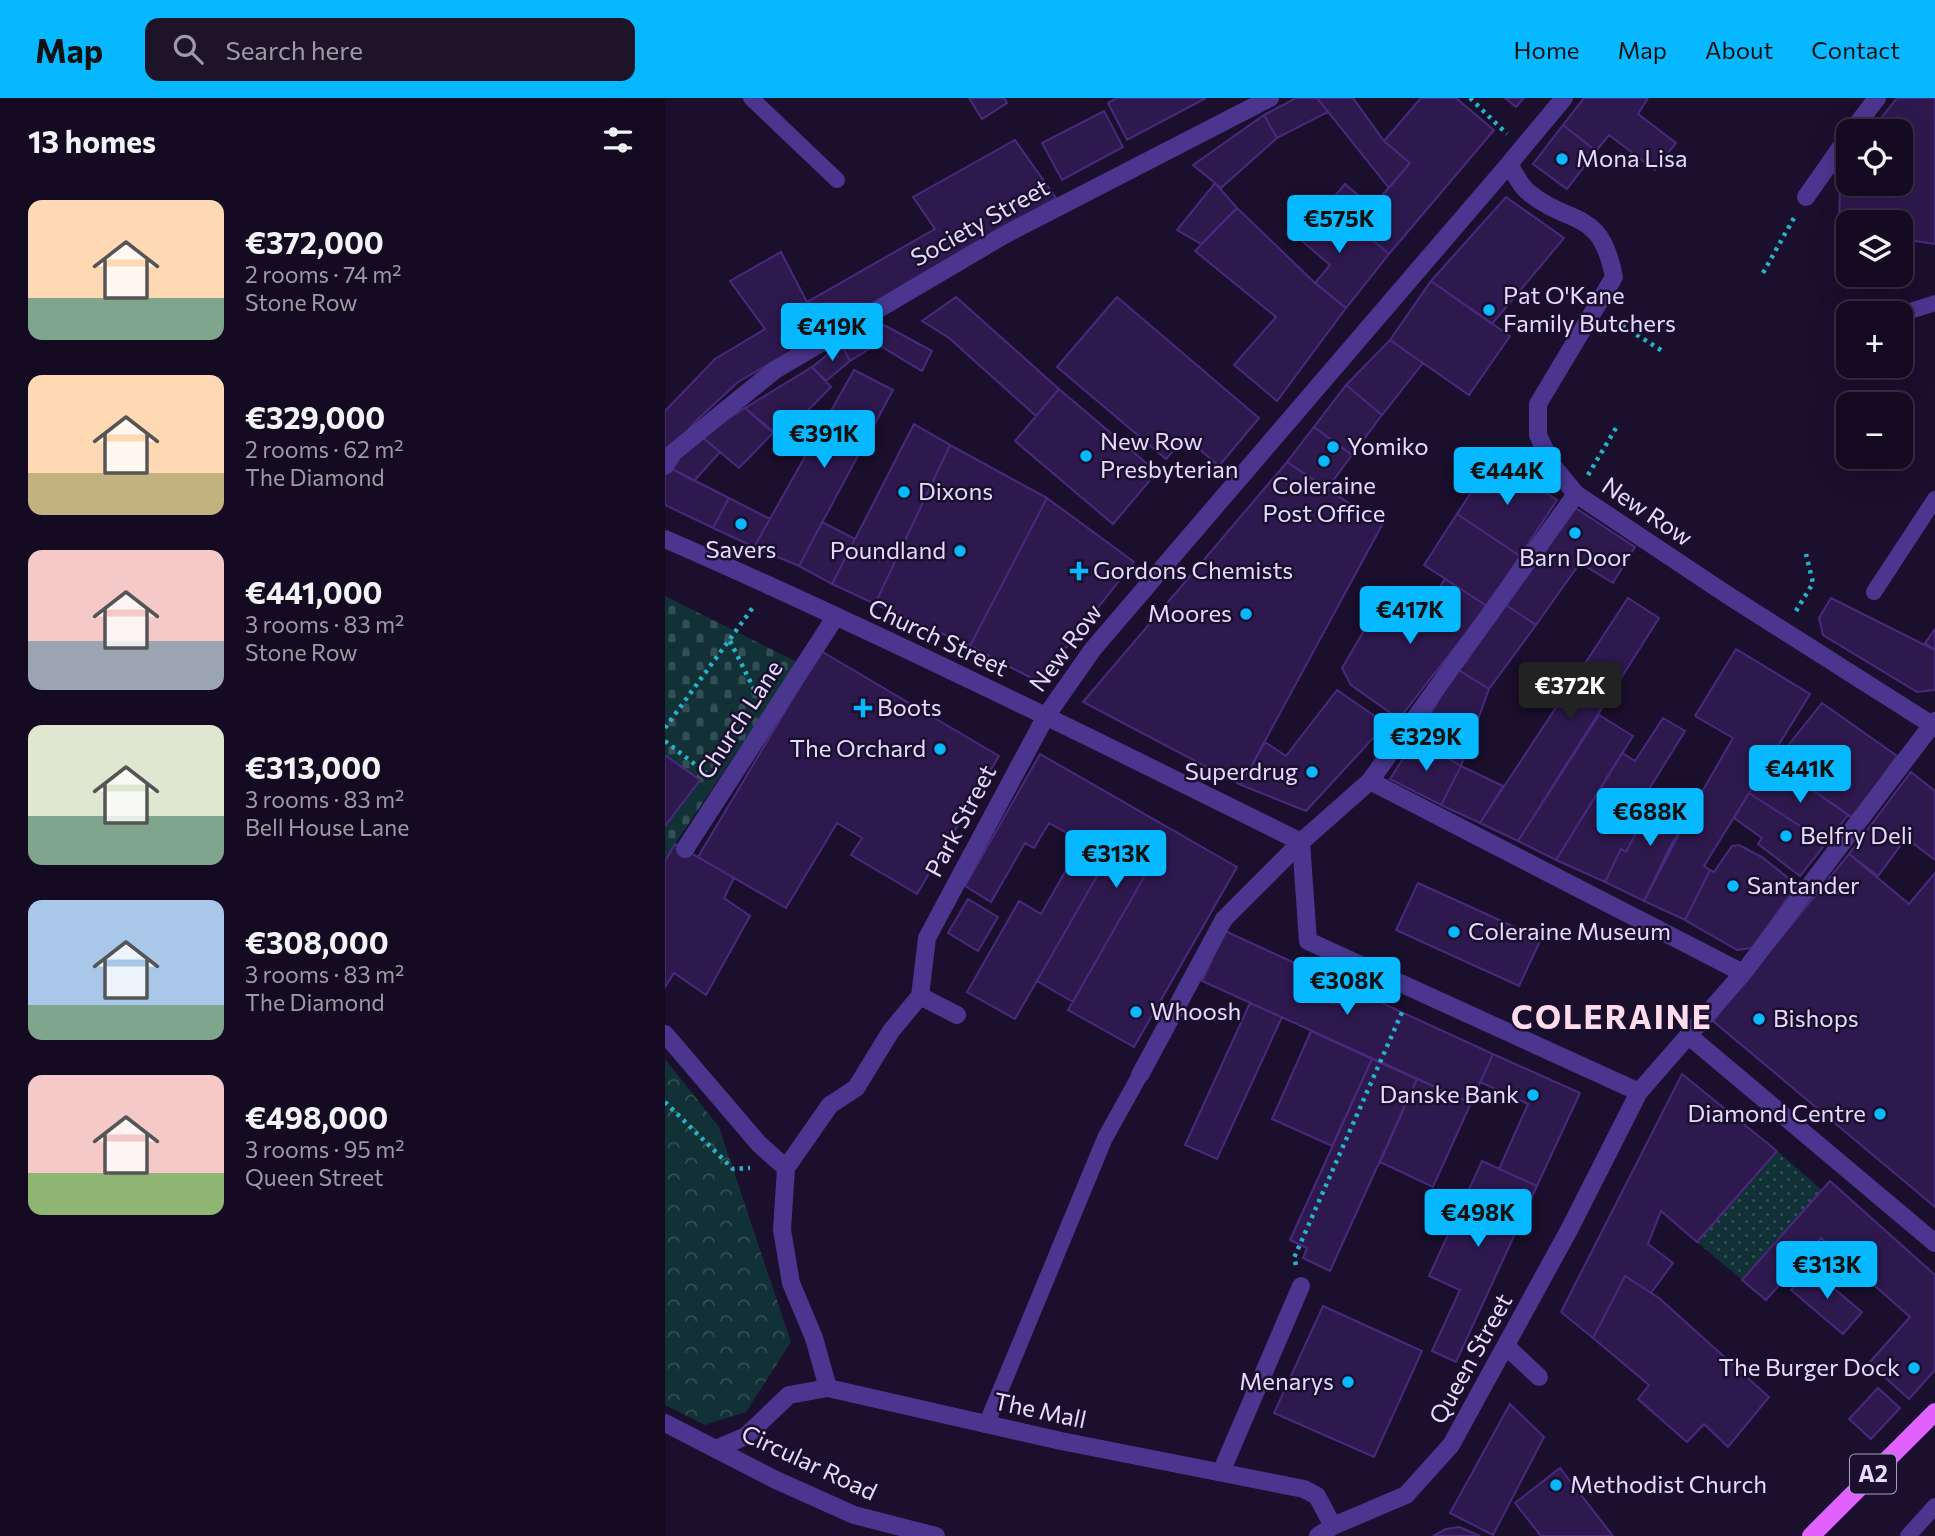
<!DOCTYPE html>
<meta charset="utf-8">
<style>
body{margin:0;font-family:Commissioner,sans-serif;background:#1d142a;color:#f1f3f6;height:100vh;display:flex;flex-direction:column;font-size:26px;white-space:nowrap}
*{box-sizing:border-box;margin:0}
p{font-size:23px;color:#9d9ba5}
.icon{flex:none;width:38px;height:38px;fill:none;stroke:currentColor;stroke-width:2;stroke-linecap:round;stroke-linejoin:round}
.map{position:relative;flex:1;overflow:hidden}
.drawer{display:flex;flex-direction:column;background:#140b22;width:665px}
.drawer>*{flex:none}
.tools{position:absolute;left:1171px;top:21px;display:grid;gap:14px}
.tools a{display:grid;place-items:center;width:77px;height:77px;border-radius:14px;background:#140b22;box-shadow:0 7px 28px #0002,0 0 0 2px #332b40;font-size:35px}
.price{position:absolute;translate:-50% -60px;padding:0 16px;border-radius:7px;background:#06b8ff;color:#111;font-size:23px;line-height:46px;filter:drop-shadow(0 2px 4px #0008)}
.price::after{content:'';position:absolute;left:50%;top:42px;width:21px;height:16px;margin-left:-10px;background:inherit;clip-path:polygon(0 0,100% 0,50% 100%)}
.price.selected{background:#222;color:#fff}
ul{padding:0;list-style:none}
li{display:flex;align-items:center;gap:21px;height:175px;padding:0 28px}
li span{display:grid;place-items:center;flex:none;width:196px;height:140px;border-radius:14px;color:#555}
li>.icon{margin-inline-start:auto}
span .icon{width:84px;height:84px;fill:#fffc;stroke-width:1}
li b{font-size:30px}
h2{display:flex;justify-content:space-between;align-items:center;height:84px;padding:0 28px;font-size:30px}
header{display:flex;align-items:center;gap:42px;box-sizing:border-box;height:98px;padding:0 35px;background:#06b8ff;color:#111}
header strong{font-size:33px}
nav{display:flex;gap:38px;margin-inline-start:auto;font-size:24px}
.search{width:490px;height:63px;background:#1d142a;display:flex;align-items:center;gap:18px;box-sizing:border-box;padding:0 24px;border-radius:14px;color:#9d9ba5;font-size:26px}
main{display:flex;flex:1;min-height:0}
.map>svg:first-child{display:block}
.forest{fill:url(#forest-crowns)}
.cemetery{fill:url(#cemetery-stones)}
.garden{fill:url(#garden-dots)}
.building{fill:#2e194f;stroke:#4a297d;stroke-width:2}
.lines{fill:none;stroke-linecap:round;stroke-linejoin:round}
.path{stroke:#26b3c8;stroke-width:4.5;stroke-dasharray:3.5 5;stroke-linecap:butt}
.lane{stroke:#4a368f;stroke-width:16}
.street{stroke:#4a368f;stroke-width:18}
.primary{stroke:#e161ff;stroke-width:18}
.poi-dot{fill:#06b8ff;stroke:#1a0f2d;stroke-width:2.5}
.labels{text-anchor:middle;stroke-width:5;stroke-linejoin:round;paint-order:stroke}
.shield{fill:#1a0f2d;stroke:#a89dc0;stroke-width:2}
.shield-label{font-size:23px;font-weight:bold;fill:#e5daff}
.poi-label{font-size:24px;fill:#e5daff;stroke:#1a0f2d;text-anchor:start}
.street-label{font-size:24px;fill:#e5daff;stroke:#1a0f2d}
.district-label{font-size:32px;font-weight:bold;letter-spacing:2px;fill:#ffdcec;stroke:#1a0f2d}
</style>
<header>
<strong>Map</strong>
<div class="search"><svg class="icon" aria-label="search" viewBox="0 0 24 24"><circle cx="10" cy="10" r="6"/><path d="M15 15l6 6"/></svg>Search here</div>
<nav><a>Home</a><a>Map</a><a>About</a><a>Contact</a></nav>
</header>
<main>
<section class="drawer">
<h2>13 homes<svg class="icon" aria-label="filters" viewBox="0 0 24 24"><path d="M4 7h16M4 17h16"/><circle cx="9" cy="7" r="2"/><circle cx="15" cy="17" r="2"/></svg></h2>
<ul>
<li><span style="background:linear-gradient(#ffd9b3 70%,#7fa58c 0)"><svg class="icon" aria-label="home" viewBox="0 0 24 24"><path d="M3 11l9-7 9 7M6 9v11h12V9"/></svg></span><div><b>€372,000</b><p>2 rooms · 74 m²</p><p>Stone Row</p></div></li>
<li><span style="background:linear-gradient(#ffd9b3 70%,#c2b280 0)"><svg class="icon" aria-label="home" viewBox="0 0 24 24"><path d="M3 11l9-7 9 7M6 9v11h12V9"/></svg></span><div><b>€329,000</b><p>2 rooms · 62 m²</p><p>The Diamond</p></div></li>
<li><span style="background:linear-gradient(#f6c9c9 65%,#9aa5b1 0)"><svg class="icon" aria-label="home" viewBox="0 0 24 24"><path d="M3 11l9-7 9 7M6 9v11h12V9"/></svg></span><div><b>€441,000</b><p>3 rooms · 83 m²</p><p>Stone Row</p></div></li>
<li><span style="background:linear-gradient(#dfe7d0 65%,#7fa58c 0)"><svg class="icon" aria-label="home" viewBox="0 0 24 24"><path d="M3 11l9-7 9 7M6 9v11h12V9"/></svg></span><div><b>€313,000</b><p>3 rooms · 83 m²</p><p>Bell House Lane</p></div></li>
<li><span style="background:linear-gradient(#a9c7e8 75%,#7fa58c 0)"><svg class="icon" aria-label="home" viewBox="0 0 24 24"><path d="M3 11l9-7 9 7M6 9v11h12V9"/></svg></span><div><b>€308,000</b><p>3 rooms · 83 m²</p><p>The Diamond</p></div></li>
<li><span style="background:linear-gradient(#f6c9c9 70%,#8fb573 0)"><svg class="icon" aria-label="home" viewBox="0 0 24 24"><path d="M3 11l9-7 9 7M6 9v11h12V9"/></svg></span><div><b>€498,000</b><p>3 rooms · 95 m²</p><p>Queen Street</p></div></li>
</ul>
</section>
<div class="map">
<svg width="1270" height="1438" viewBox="0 0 1270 1438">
<defs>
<pattern id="forest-crowns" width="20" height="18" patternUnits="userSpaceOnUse" patternTransform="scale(1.75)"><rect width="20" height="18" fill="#113137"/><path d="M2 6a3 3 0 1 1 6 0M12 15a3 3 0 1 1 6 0" fill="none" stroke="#344e55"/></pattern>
<pattern id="cemetery-stones" width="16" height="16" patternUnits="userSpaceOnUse" patternTransform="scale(1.75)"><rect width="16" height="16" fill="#113137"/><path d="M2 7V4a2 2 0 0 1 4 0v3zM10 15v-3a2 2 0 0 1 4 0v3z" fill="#344e55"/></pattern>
<pattern id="garden-dots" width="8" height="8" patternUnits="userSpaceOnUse" patternTransform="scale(1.75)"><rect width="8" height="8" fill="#113137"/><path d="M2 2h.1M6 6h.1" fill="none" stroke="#344e55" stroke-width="1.8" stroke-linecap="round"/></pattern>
</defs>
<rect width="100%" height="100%" fill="#1a0f2d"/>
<path class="forest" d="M0 961 54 1029 126 1244 81 1314 40 1327 0 1307Z"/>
<path class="cemetery" d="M0 498 132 564 0 761Z"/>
<path class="garden" d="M1112 1053 1157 1092 1077 1182 1032 1144Z"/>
<path class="building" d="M304 0H339L342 5 317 21Z
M452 0H541L462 42 443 5Z
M631 0H652L663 14 612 40 599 17Z
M652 0H688L719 43 745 65 724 90Z
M756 0H791L829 32 724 156 664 105 680 86 707 109 745 65 719 43Z
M840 0H859L851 9Z
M919 0H983L973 16 1011 45 990 72 944 37 931 53 898 27Z
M1232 0H1270V146L1236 141V124H1183V133L1174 131 1175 84 1183 71V86H1236V33H1206Z
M439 13 458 49 397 82 377 45Z
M599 17 612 40 556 90 528 67Z
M898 27 931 53 902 91 868 66Z
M350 42 391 100 73 284 32 322 0 358V313L50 261 100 231 65 183 116 154 142 204 270 131 248 99Z
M550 85 572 110 536 146 512 132Z
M841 99 899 140 827 226 766 183Z
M648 105 687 141 695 132 724 156 681 210 650 185 665 167 624 132Z
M572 110 650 185 681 210 612 303 569 267 611 219 530 153Z
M766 183 845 238 804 297 725 242Z
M291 199 394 291 371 318 284 240 257 223Z
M452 199 594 320 554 368 520 339 501 361 392 269Z
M219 227 267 253 257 273 212 246 185 263 176 246Z
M725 242 758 265 717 317 681 287Z
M176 246 185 263 161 283 147 269Z
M147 269 166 289 116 340 80 310Z
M189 272 228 292 134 468 89 449Z
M681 287 717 317 687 357 649 329Z
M394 291 492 374 448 426 350 343Z
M80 310 108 335 74 370 36 338Z
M249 326 285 347 210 506 167 486Z
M649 329 687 357 662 391 622 364Z
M36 338 55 354 29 383 3 369Z
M285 347 382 400 305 548 210 506Z
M829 360 892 402 855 458 792 416Z
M622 364 717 427 576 687 418 604Z
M3 369 64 400 48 430 0 407V375Z
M64 400 105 421 89 449 48 430Z
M382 400 469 464 374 584 305 548Z
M909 409 970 449 948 485 915 465 871 527 841 507Z
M792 416 855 458 822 508 759 467Z
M157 424 190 441 167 486 134 468Z
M780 481 822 508 734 621 686 587 677 570 707 519 722 526 747 491 766 503Z
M963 500 994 520 853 743 815 725Z
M1166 500 1270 552V592L1252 594 1158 537 1154 520Z
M841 507 871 527 824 591 792 571Z
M1270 531V552L1260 545Z
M1071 551 1145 596 1039 768 1045 772 1020 822 979 803 1004 751 1068 640 1030 618Z
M156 553 334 658 252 796 186 757 197 740 172 725 121 810 33 759Z
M792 571 824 591 796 668 750 642Z
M672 592 721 626 641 713 576 687 600 644 621 658Z
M1157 605 1232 658 1188 720 1109 665Z
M934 617 968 638 891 762 853 743Z
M998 620 1020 633 973 709 982 714 961 754 956 751 940 784 891 762 957 655 970 663Z
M750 642 796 668 776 707 725 681Z
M375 656 572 769 469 949 403 912 479 779 384 725 369 750 360 745 326 804 300 788Z
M0 657 35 682 0 728Z
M796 668 838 688 815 725 776 707Z
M1113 668 1183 717 1161 745 1084 695 1090 684 1098 690Z
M1246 674 1270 693V762L1241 740 1213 778 1184 756Z
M1006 694 1030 706 979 803 940 784 956 751 961 754 983 711 995 716Z
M1084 695 1161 745 1135 778 1093 746 1097 740 1069 720Z
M417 744 443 759 350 921 302 894 354 803 376 816Z
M10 746 69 780 59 800 85 818 41 897 9 875 0 889V763Z
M1074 747 1097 759 1132 787 1087 850 1072 852 1020 822 1045 772 1049 774 1067 748Z
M1184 756 1244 806 1270 775V1109L1048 923Z
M443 759 479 779 408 904 372 883Z
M753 785 876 841 854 888 731 832Z
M303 801 333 819 313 853 283 835Z
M560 833 828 956 806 1005 537 883Z
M585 905 617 919 552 1061 520 1047Z
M646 933 707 961 667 1048 607 1021Z
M828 956 915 995 872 1088 834 1071 863 1006 815 984Z
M707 961 752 981 665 1173 638 1160 642 1150 625 1142Z
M1017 976 1112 1053 1032 1144 996 1113 983 1146 1008 1165 986 1195 960 1178 928 1240 896 1214Z
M752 981 806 1005 768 1089 715 1064Z
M817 1063 872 1088 791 1264 767 1253 795 1192 764 1178Z
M1165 1083 1270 1177V1272L1244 1301 1204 1265 1245 1219 1156 1140 1101 1202 1077 1182Z
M1145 1170 1197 1214 1178 1236 1126 1192Z
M960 1178 994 1200 1104 1299 1063 1349 1039 1326 1022 1344 973 1301 984 1287 928 1240Z
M658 1208 757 1253 709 1359 609 1315Z
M1213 1290 1235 1310 1206 1341 1184 1321Z
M845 1306 879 1339 828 1437 785 1415Z
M895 1370 948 1438H876L850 1405Z
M794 1429 815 1438H768L781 1431Z"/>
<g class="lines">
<path class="path" d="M805 0 842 36
M1098 175 1130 118
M950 223 999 254
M923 377 951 330
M1131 513 1148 485 1141 456
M65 543 90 593 88 597
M0 630 89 508
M0 643 41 675
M0 1004 68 1071 85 1070
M631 1167 629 1160 738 912"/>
<path class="lane" d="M86 0 172 82
M1248 212 1270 205
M1209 494 1270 401
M321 1327 440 1040 475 977
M1243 1438 1270 1408"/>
<path class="street" d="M899 0 844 66C849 74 855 87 862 93 906 130 935 108 949 179L873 306V337L887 367 911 396 1064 498 1267 627
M1187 33 1212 0
M1141 99 1183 39
M0 368 9 354 110 272 341 136 605 0
M0 441C215 535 426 640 636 744L559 821 475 977
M705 683 1078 875 974 994 643 843 636 744Z
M705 683 911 396
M20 751 171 518
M1078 875 1270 623
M255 898 292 917
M0 936 94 1046 121 1070
M1024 938 1270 1145
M841 1248 874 1279
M163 1290 149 1240 126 1185 117 1132 121 1070 165 1007 191 990 226 933 255 898 262 840 381 618 428 551 844 66
M0 1325 111 1382 189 1417 271 1438
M53 1350 81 1338 124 1297 163 1290 396 1343 639 1391 652 1398 668 1428 653 1438
M557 1372 636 1188
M668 1428 741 1397 786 1347 904 1132 974 994"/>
<path class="primary" d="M1146 1438 1270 1314"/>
</g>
<g class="poi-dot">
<circle cx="897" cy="61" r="7"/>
<circle cx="824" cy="212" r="7"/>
<circle cx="668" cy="349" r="7"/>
<circle cx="421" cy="358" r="7"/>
<circle cx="659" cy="363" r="7"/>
<circle cx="239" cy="394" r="7"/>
<circle cx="76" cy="426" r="7"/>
<circle cx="910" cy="435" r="7"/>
<circle cx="295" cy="453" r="7"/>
<path d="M410.5 462.5h7v7h7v7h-7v7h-7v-7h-7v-7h7z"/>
<circle cx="581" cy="516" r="7"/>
<path d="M194.5 599.5h7v7h7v7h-7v7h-7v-7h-7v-7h7z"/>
<circle cx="275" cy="651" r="7"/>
<circle cx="647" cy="674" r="7"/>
<circle cx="1121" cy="738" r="7"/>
<circle cx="1068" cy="788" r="7"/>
<circle cx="789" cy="834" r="7"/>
<circle cx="471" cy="914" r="7"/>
<circle cx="1094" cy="921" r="7"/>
<circle cx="868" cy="997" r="7"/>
<circle cx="1215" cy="1016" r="7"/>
<circle cx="1249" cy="1270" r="7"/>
<circle cx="683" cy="1284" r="7"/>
<circle cx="891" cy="1387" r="7"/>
</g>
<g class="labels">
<rect class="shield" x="1185" y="1356.5" width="46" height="39" rx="5"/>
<g class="shield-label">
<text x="1208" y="1384">A2</text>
</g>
<g class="poi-label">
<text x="911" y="69">Mona Lisa</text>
<text x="838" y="206">Pat O'Kane<tspan x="838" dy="28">Family Butchers</tspan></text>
<text x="435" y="352">New Row<tspan x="435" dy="28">Presbyterian</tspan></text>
<text x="682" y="357">Yomiko</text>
<text x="659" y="396" text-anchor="middle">Coleraine<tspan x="659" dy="28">Post Office</tspan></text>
<text x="253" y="402">Dixons</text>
<text x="76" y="460" text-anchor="middle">Savers</text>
<text x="281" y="461" text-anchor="end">Poundland</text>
<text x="910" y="468" text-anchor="middle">Barn Door</text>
<text x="428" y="481">Gordons Chemists</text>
<text x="567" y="524" text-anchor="end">Moores</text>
<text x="212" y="618">Boots</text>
<text x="261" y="659" text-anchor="end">The Orchard</text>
<text x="633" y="682" text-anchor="end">Superdrug</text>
<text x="1135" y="746">Belfry Deli</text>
<text x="1082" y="796">Santander</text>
<text x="803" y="842">Coleraine Museum</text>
<text x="485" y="922">Whoosh</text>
<text x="1108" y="929">Bishops</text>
<text x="854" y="1005" text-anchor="end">Danske Bank</text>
<text x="1201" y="1024" text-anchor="end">Diamond Centre</text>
<text x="1235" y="1278" text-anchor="end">The Burger Dock</text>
<text x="669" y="1292" text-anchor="end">Menarys</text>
<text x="905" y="1395">Methodist Church</text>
</g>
<g class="street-label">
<text transform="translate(315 125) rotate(-29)" y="8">Society Street</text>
<text transform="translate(982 414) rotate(34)" y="8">New Row</text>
<text transform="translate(273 540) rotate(25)" y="8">Church Street</text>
<text transform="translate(401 550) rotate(-53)" y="8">New Row</text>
<text transform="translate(75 622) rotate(-57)" y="8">Church Lane</text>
<text transform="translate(296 723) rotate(-62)" y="8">Park Street</text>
<text transform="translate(806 1261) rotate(-61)" y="8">Queen Street</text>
<text transform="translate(375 1313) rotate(12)" y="8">The Mall</text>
<text transform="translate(144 1365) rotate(25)" y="8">Circular Road</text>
</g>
<g class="district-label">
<text x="947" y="931">COLERAINE</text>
</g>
</g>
</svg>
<div class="tools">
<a><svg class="icon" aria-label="locate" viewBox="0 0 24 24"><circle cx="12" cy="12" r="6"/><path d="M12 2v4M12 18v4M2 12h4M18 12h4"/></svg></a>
<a><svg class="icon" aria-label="layers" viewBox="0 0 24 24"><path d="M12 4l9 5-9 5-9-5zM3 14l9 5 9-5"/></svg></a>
<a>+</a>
<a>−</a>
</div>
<b class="price" style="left:674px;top:157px">€575K</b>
<b class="price" style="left:167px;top:265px">€419K</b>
<b class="price" style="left:159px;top:372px">€391K</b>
<b class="price" style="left:842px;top:409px">€444K</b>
<b class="price" style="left:745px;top:548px">€417K</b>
<b class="price selected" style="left:905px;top:624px">€372K</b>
<b class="price" style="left:761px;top:675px">€329K</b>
<b class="price" style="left:1135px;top:707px">€441K</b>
<b class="price" style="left:985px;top:750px">€688K</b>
<b class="price" style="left:451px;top:792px">€313K</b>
<b class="price" style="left:682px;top:919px">€308K</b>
<b class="price" style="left:813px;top:1151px">€498K</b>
<b class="price" style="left:1162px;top:1203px">€313K</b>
</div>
</main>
